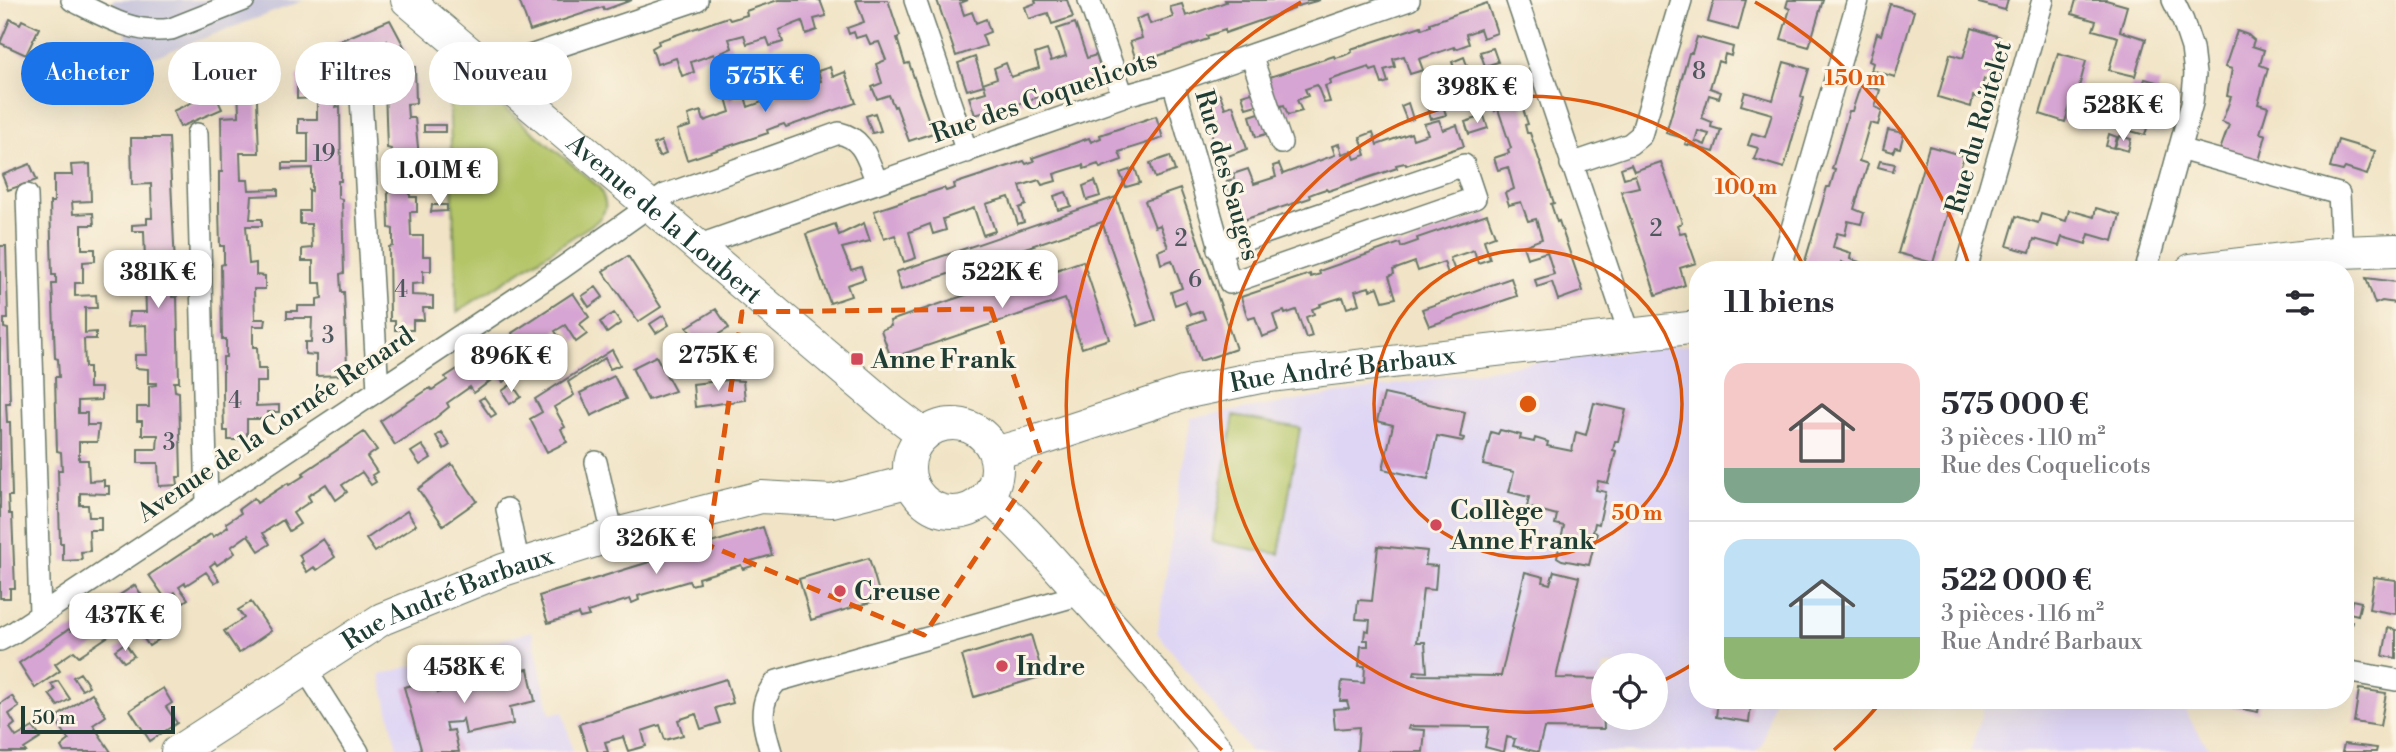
<!DOCTYPE html>
<html lang="fr">
<meta charset="utf-8">
<style>
body{margin:0;font-family:"Libre Bodoni",serif;background:#f7f7f7;color:#2b2b33;height:100vh;display:flex;flex-direction:column;font-size:26px;white-space:nowrap}
*{box-sizing:border-box;margin:0}
p{font-size:23px;color:#7c7c81}
.icon{flex:none;width:38px;height:38px;fill:none;stroke:currentColor;stroke-width:2;stroke-linecap:round;stroke-linejoin:round}
.map{position:relative;flex:1;overflow:hidden}
.side{position:absolute;left:1689px;top:261px;width:665px;height:448px;display:flex;flex-direction:column;background:#fff;border-radius:28px;box-shadow:0 7px 28px #0002}
.side>*{flex:none}
.guide{position:absolute;left:21px;top:42px;width:665px;height:63px;display:flex;gap:14px}
.controls{position:absolute;left:1591px;top:653px;display:grid;gap:14px}
.controls a{display:grid;place-items:center;width:77px;height:77px;border-radius:50%;background:#fff;box-shadow:0 7px 28px #0002;font-size:35px}
.scale{position:absolute;left:21px;bottom:18px;width:154px;box-sizing:border-box;padding-left:7px;border:4px solid #1f3d34;border-top:0;font-size:19px;line-height:24px;white-space:nowrap;color:#1f3d34;-webkit-text-stroke:5px #fcf5e5;paint-order:stroke}
.price{position:absolute;translate:-50% -60px;padding:0 16px;border-radius:14px;background:#fff;color:#222;font-size:23px;line-height:46px;filter:drop-shadow(0 2px 4px #0008)}
.price::after{content:'';position:absolute;left:50%;top:42px;width:21px;height:16px;margin-left:-10px;background:inherit;clip-path:polygon(0 0,100% 0,50% 100%)}
.price.active{background:#1a73e8;color:#fff}
ul{padding:0;list-style:none}
li{display:flex;align-items:center;gap:21px;height:175px;padding:0 35px}
li+li{border-top:2px solid #e1e1e2}
li span{display:grid;place-items:center;flex:none;width:196px;height:140px;border-radius:21px;color:#555}
li>.icon{margin-inline-start:auto}
span .icon{width:84px;height:84px;fill:#fffc;stroke-width:1}
li b{font-size:30px}
h2{display:flex;justify-content:space-between;align-items:center;height:84px;padding:0 35px;font-size:30px}
.tag{padding:0 24px;border-radius:32px;background:#fff;box-shadow:0 7px 28px #0002;font-size:24px;line-height:63px}
.tag.active{background:#1a73e8;color:#fff}
.map>svg:first-child{display:block}
.built{fill:#ded5f5;fill-rule:evenodd}
.industrial{fill:#c3c1db}
.green{fill:#b4c568;stroke:#6a814e;stroke-width:2}
.building{fill:#d7a5d3;fill-rule:evenodd}
.lines{fill:none;stroke-linecap:round;stroke-linejoin:round}
.street-casing{stroke:#687767;stroke-width:24}
.secondary-casing{stroke:#687767;stroke-width:34}
.street{stroke:#fff;stroke-width:21}
.secondary{stroke:#fff;stroke-width:32}
.marked{fill:none;stroke:#de580e;stroke-width:5;stroke-dasharray:14 9;stroke-linejoin:round}
.ring{fill:none;stroke:#de580e;stroke-width:3.5}
.poi-dot{fill:#d1495b;stroke:#fcf5e5;stroke-width:2.5}
.labels{text-anchor:middle;stroke-width:6;stroke-linejoin:round;paint-order:stroke}
.number-label{font-size:23px;fill:#4d575c}
.street-label{font-size:26px;fill:#1f3d34;stroke:#fcf5e5}
.poi-label{font-size:26px;font-weight:bold;fill:#1f3d34;stroke:#fcf5e5;text-anchor:start}
.centre{fill:#de580e;stroke:#fcf5e5;stroke-width:3.5}
.ring-label{font-size:21px;text-anchor:middle;font-weight:bold;fill:#de580e;stroke:#fcf5e5;stroke-width:6;stroke-linejoin:round;paint-order:stroke}
</style>
<div class="map">
<svg width="2396" height="752" viewBox="0 0 2396 752">
<rect width="100%" height="100%" fill="#fcf5e5"/>
<filter id="ink" filterUnits="userSpaceOnUse"><feTurbulence type="fractalNoise" baseFrequency=".0143" numOctaves="2"/><feDisplacementMap in="SourceGraphic" scale="14" xChannelSelector="R" yChannelSelector="G"/><feConvolveMatrix kernelMatrix="1 2 1 2 8 2 1 2 1" color-interpolation-filters="sRGB"/></filter>
<filter id="wash" filterUnits="userSpaceOnUse"><feTurbulence type="fractalNoise" baseFrequency=".00686" numOctaves="4" result="noise"/><feDisplacementMap in="SourceGraphic" scale="28" xChannelSelector="R" yChannelSelector="G"/><feGaussianBlur stdDeviation="1.57" result="paint"/><feColorMatrix in="noise" values="0 0 0 0 0 0 0 0 0 0 0 0 0 0 0 0 0 1.4 0 .05"/><feComposite in="paint" operator="in"/></filter>
<g filter="url(#wash)">
<rect width="100%" height="100%" fill="#f1e4c6"/>
<path class="built" d="M1697 344 1698 700H1773L1762 746 1755 752H1250L1157 632 1191 418 1548 360ZM1603 665H1656V718H1603Z
M532 631 550 714 563 711 573 752H398L380 675Z
M1986 700H2178L2211 752H1970Z"/>
<path class="industrial" d="M112 0H305L138 63Z"/>
<path class="green" d="M448 61 599 187C607 203 609 209 596 222L457 312Z
M1234 416 1300 428 1279 554 1212 542Z"/>
<g id="blocks">
<path class="building" d="M519 0H632L604 10 603 7 530 31Z
M778 0H820L826 16 814 19 817 30 806 34 802 21 779 30 783 42 770 46 767 38 747 44 744 35 729 39 732 48 721 53 723 61 717 63 714 54 691 62 694 72 682 76 676 58 657 64 652 48 659 44 658 41 728 17 730 20 747 15 746 11Z
M856 0H888L900 36 897 38 905 64 909 63 933 133 909 141 896 106 894 107 889 95 877 99 872 87 882 83 876 64 886 60 879 42 870 44 866 35 856 38 854 32 849 34 847 28 864 22Z
M937 0H968L960 3 964 15 972 12 976 23 986 19 990 32 982 35 986 46 956 56Z
M1035 0H1067L1073 17 1052 24 1048 13 1029 19 1025 7 1036 3Z
M1225 0H1320L1294 7V9L1225 33V30L1207 36 1208 39 1137 63 1130 42 1142 38 1136 19 1147 15 1150 24 1173 17 1170 7 1182 4 1186 16 1226 2Z
M1714 0H1746L1738 30 1708 22Z
M1788 0H1823L1809 47 1781 39 1790 9 1786 7Z
M1980 0H2008L2005 10 1979 3Z
M2076 0H2106L2127 6 2120 31 2146 39 2135 76 2109 70 2118 37 2093 30 2096 21 2072 14Z
M1487 3 1497 33 1483 38 1480 29 1466 34 1469 44 1455 49 1454 47 1419 59 1423 70 1410 74 1404 56 1393 59 1395 67 1384 70 1388 82 1382 84 1377 69 1371 71 1369 67 1330 80 1331 84 1325 86 1330 102 1324 103 1317 85 1305 89 1308 96 1297 100 1302 111 1288 115 1284 105 1274 108 1264 79 1334 56 1335 58 1343 56 1352 52 1351 49 1421 26 1422 29 1430 26V23Z
M1890 4 1914 11 1895 77 1871 70 1873 63 1869 61 1877 33 1881 35Z
M10 19 20 24 22 20 39 28 26 55 0 43Z
M390 20 406 50V67H415L416 103 407 104 408 118H415L419 157H415V167L409 166 410 197H417V212H410L411 236H423V256H431V271H423V283L412 284V295L433 296V308H423L424 320H413V330H395V321H390L389 247 393 246V229L389 228 387 166H391V149L387 148 385 89H389L387 41 342 60 334 43Z
M1075 23 1087 58 1096 55 1102 72 1075 82V85L993 112V110L975 115 969 97 986 92 984 85 967 90 958 63 975 57 983 83 997 78 994 68 1006 63 1011 77 1039 68 1035 54 1047 50 1051 61 1066 56 1057 29Z
M1972 28 2000 37 1988 80 1984 79 1979 98 1973 96 1971 107 1938 97 1950 54 1963 58Z
M2237 31 2248 35 2254 40 2252 46 2264 50 2260 65 2268 68 2258 104 2268 107 2260 133 2266 135 2259 161 2220 150 2229 125 2222 122 2231 97 2227 96 2232 69 2225 67Z
M1697 37 1733 47 1731 56 1725 54 1723 63 1718 61 1710 88 1721 92 1719 98 1709 95 1702 118 1712 122 1711 127 1721 130 1714 152 1685 144 1687 139 1666 133 1689 53H1692ZM1698 131 1709 134 1705 145 1695 141Z
M62 45 79 53 84 68 34 86 28 72 47 65 55 48Z
M1493 48 1498 62 1485 66 1480 52Z
M2058 53 2086 61 2078 91 2075 90 2065 122 2040 114Z
M1464 57 1469 71 1457 75 1452 62Z
M1784 62 1809 69 1801 96 1804 98 1784 168 1754 159 1758 148 1748 145 1752 133 1765 137 1772 114 1741 105 1745 92 1773 100Z
M830 67 833 77 845 72 856 103 786 127 784 124 775 127 767 130 768 133 687 160 677 130 691 126 688 115 701 111 704 121 730 112 723 87 729 85 734 100 745 96 748 107 779 96 776 86 794 79 798 88 821 81 818 71Z
M1509 68 1528 124 1525 125 1527 133H1530L1554 203 1551 204 1557 222 1559 221 1583 291 1558 300 1552 282 1537 287 1535 280 1554 274 1547 252 1527 258 1523 246 1542 239 1536 219 1528 221 1521 202 1509 205 1505 193 1514 189 1508 167 1498 170 1494 158 1509 153 1508 150 1511 148 1498 109 1495 111 1492 104 1490 97 1494 95 1489 82 1484 84 1482 77Z
M316 70H335L336 107 340 106 341 181H338V198L342 199 344 273 340 274 341 292H344L347 366H342V375L316 376V355L305 354V342H311L312 318H287V311H298V306H317V299L322 298 321 283H313V261H302V249L312 248 311 224H300V211H309V190L312 191V168L283 169V163H308V133H298V119H317V98L297 99V75Z
M256 75 259 153H240L241 180H248L249 190 278 189V195L252 196 250 219H262V226H246L249 264 256 263V275L265 276V289H254L255 319H266L265 326H253V347H257L258 369H266V382H256V406L279 405V412H267V419H247V440H228V431H224L223 394V357H226V339H222L221 265 224 264V246H220L219 209V172H222L221 117 239 116 238 82Z
M2145 79 2160 83 2145 135 2120 128 2132 84 2142 87Z
M1861 84 1880 90 1875 107 1882 110 1878 125 1870 123 1859 161 1868 164 1854 209 1864 213 1861 224 1848 221 1845 235 1837 233 1833 247 1851 253 1850 259 1866 264 1864 270 1848 268V265L1841 262 1839 270 1803 268 1827 187H1830L1835 170 1832 169 1849 111H1852Z
M1471 89 1475 101 1459 106 1455 94Z
M1258 90 1263 103 1246 108 1242 95Z
M214 92 222 109 180 127 173 111Z
M1439 93 1446 115 1431 119 1424 98Z
M1220 94 1225 108 1233 105 1247 149 1220 159 1200 101Z
M1408 103 1413 119 1407 121 1401 106Z
M1265 111 1273 132 1256 137 1250 116Z
M875 113 881 131 872 133 866 116Z
M1156 116 1163 138 1119 152 1122 160 1100 168 1098 164 1084 169 1083 165 1054 174 1056 181 1042 185 1039 180 1020 186 1026 205 1019 208 1024 222 1018 224 1009 197 986 204 995 231 983 235 974 208 943 219 946 230 933 234 930 224 909 232 916 258 904 262 895 235 884 239 874 211 944 188 946 191 955 188 954 184 1024 161 1026 164 1034 161 1032 158 1089 138 1091 142 1101 138 1100 135Z
M1484 116 1488 128 1469 134 1465 122Z
M1439 120 1443 130 1457 125 1464 146 1406 165 1405 163 1396 165 1397 168 1328 191 1326 189 1317 192 1309 195 1310 198 1240 221 1227 181 1234 179 1233 174 1248 169 1254 184 1276 177 1273 166 1279 164 1283 174 1335 155 1332 146 1339 144 1342 154 1352 151 1355 159 1366 155 1360 137 1373 132 1377 145 1411 133 1413 139 1428 134 1424 124Z
M424 125H445V132H424Z
M1888 130 1904 133 1900 148 1895 147 1893 152 1883 149Z
M2109 134 2117 137 2114 148 2106 146Z
M2119 136 2131 139 2128 151 2115 147Z
M131 138H169L176 287 172 288V297H177L179 382H174L175 391 179 392 181 477H177L178 485 159 486 158 463H138V449H157L158 435H142V421H137V407H149V386L156 385V383H148V369L135 368V355H147L146 325 128 326 129 312H146L145 276 153 273 117 274V267H132V260H145L144 231H132V225L147 224V218H152L151 184 132 185Z
M2338 140 2375 151 2367 175 2345 168 2343 171 2330 168Z
M661 141 666 154 659 157 654 144Z
M1929 146 1964 156 1933 263 1898 253Z
M1170 156 1175 171 1155 178 1150 163Z
M1880 161 1895 164 1893 171 1878 167Z
M1661 162 1682 223 1677 225 1680 233 1685 232 1696 263 1680 268 1685 285 1656 295 1621 191 1639 187 1635 175 1624 178 1621 168 1631 164 1634 171Z
M30 164 37 180 8 190 2 175Z
M90 164 91 201 72 202 73 214 93 213 94 225H82V249H95V261L83 262V283H75V296L96 295 97 308H85V333L96 332V339H84L85 367H89V388H101V400L78 401V413H87V425H99L97 442H79V460H88L89 481 104 480V486H109V494L80 493V505H88L89 517H101V530H89L90 551 81 552 82 560 63 561V543H60L58 470H62L61 452 57 451 55 377H59L58 359 55 358 53 302 52 284H56V275H52L50 202H54V175H72L71 165Z
M1135 168 1140 183 1126 187 1120 173Z
M430 181H446V188H430Z
M1095 181 1100 196 1087 200 1083 186Z
M1180 189 1236 349 1200 361 1188 325 1205 319 1202 311 1191 315 1185 301 1175 305 1171 292 1182 288 1172 260 1161 264 1158 251 1168 247 1160 225 1155 227 1145 201Z
M1066 192 1071 206 1058 210 1054 196Z
M1116 197 1156 320 1138 326 1102 222 901 290 896 272Z
M432 205H447V211L431 212Z
M2096 208 2120 215 2113 241 2089 234 2086 244 2062 237 2059 246 2034 239 2030 252 2007 246 2016 216 2038 223 2041 214 2066 221 2069 210 2094 217Z
M1487 214 1495 236 1484 240 1490 259 1478 263 1474 250 1450 258 1455 271 1448 274 1444 262 1418 271 1415 262 1393 270 1394 274 1389 276 1396 298 1383 301 1378 287 1370 290 1369 287 1355 291 1359 304 1347 308 1343 297 1320 304 1321 306 1312 309 1314 314 1306 317 1312 336 1306 338 1296 310 1285 314 1284 311 1273 315 1278 331 1262 337 1255 317 1248 319 1241 297 1310 274 1311 277 1320 274 1319 271 1400 243 1401 247 1418 241 1417 238Z
M864 223 870 241 842 248 851 270 861 267 865 279 847 285 851 296 830 303 806 234 835 224 839 235Z
M0 246H6L8 319H4V328L8 329 10 403H6L7 422H10L12 496H8L9 514H12L15 588H10V598H0Z
M628 256 661 307 638 322 603 271Z
M1083 261 1109 339 1082 348 1065 299 891 358 881 330 891 326 890 321 1053 265 1056 270Z
M1511 278 1517 296 1429 326 1422 309Z
M2366 278 2396 282V303L2382 301 2375 304Z
M596 287 603 297 589 307 582 296Z
M573 293 589 317 580 324 587 334 576 342 565 325 555 331 560 339 549 346 555 356 545 362 539 354 535 356 532 352 519 361 524 368 503 382 498 375 474 393 470 387 447 403 449 407 433 420 395 445 380 421 430 388 432 390 447 380 445 377 496 344 498 346 513 336 512 333Z
M716 309 729 328 692 350 686 341 693 337 687 327Z
M614 313 621 323 607 333 600 322Z
M664 315 669 325 656 333 650 324Z
M612 350 620 365 610 369 605 358 568 382 574 395 554 407 565 427 561 429 567 442 547 452 530 419 542 412 535 399Z
M656 356 675 391 648 400 632 368Z
M614 376 626 399 591 416 580 393Z
M728 380 743 381 745 400 695 407 693 384Z
M512 384 521 397 510 404 502 391Z
M1384 394 1465 412 1460 437 1464 438 1463 441 1437 436 1428 479 1383 469 1393 425 1377 421Z
M484 397 496 414 491 417 479 400Z
M1594 403 1626 410 1618 441H1615L1613 450 1616 451 1608 483 1598 481 1596 490 1606 492 1599 524 1595 523 1593 532 1597 533 1589 565 1562 560 1557 557 1564 526 1555 524 1557 515 1527 507 1529 497 1509 492 1514 472 1483 465 1491 432 1498 434 1500 430 1521 435 1520 439 1534 442 1535 438 1548 442 1547 446 1572 451 1576 432 1586 435Z
M364 432 377 450 367 457 377 472 372 475 376 482 371 485 362 472 342 485 347 492 336 500 326 484 308 496 311 501 293 513 300 524 289 531 283 520 263 533 270 544 259 551 248 535 231 547 235 553 217 565 215 562 210 566 219 580 214 583 206 572 186 585 185 583 179 587 188 599 182 603 175 592 165 598 149 575 211 534 213 537 228 527 226 523 241 513 239 509 254 498 257 503 288 483 289 485 305 475 303 473Z
M441 432 450 445 444 449 436 436Z
M422 445 431 458 420 465 411 452Z
M452 464 477 501 443 525 418 489Z
M407 511 416 525 375 552 366 539Z
M763 527 772 555 751 561 752 566 743 569 741 565 698 578 699 583 691 585 689 581 638 596 639 600 632 603 630 599 587 612 589 616 580 618 578 614 548 623 539 596Z
M323 539 335 557 317 570 314 567 307 572 301 563 303 561 299 555Z
M1378 546 1427 551 1425 565 1437 566 1435 590 1423 589 1417 642H1425L1427 672 1415 671 1414 675 1501 676 1525 572 1544 577 1543 582 1550 584 1554 571 1579 577 1556 678 1603 679V701H1598V709L1603 710 1604 729 1544 728 1538 752 1513 746 1515 739 1507 737 1504 752 1485 747 1489 727 1409 726 1408 729 1425 730 1423 752H1357L1359 727 1335 729 1333 709 1349 708 1347 701H1340L1342 681 1364 683 1365 666H1359L1361 646H1368V640H1364L1365 630 1369 631 1370 620 1356 619 1358 600 1372 601Z
M869 558 881 599 811 620 799 579Z
M2374 577 2396 580V614L2369 609Z
M135 585 150 608 79 656 74 651 55 664 60 671 35 688 19 663 69 629 71 631 87 621 85 618Z
M2352 600 2361 602 2358 615 2345 612V605L2351 606Z
M251 602 271 631 239 653 224 631 244 618 238 610Z
M2345 620 2352 621 2346 652 2345 651Z
M151 625 154 630 162 625 167 634 149 646 140 633Z
M2388 628 2396 630V658L2383 656Z
M1031 635 1043 676 974 697 962 656Z
M125 643 134 656 124 662 115 650Z
M444 653 453 690V683L528 669 535 701 510 707 513 724 466 734 463 719 460 722 446 723 448 731 454 730 459 752H413L421 749 404 687 436 680 438 693 440 692 432 656Z
M80 673 89 686 82 690 73 677Z
M726 679 733 703 715 708 720 723 701 729 696 714 678 720 683 735 665 740 660 725 642 731 646 746 628 751 623 737 605 742 608 752H588L579 724Z
M58 681 70 699 58 706 49 694 55 690 51 684Z
M163 688 172 703 166 707 177 723 150 741 130 710Z
M2359 689 2386 693 2380 726 2354 722Z
M92 693 106 716 93 725 111 752H64L61 747 69 740 55 718Z
M12 696 19 707 9 714 15 724 10 728 16 737 33 727 41 738 24 749 26 752H0V704Z
M1718 700 1751 705 1749 722 1716 717Z
M2228 700H2260L2258 712 2227 706Z
M2344 744 2377 748 2376 752H2342Z"/>
</g>
</g>
<g filter="url(#ink)">
<use href="#blocks" fill-opacity="0" stroke="#687767" stroke-width="2"/>
<g class="lines">
<defs>
<path id="street" d="M72 0C104 16 135 35 171 29L244 0
M915 0 967 152
M1089 0 1123 96
M1517 0 1630 335
M1251 55 1281 143
M488 70 697 0
M360 80 378 390
M1173 82 1230 283 1475 198 1464 165 1218 249
M197 134 207 503
M2179 149 2339 194 2342 252
M1571 164 1630 144 1641 135 1681 0
M27 195 40 614
M697 246 1123 96 1173 82 1409 0
M1780 270 1858 0
M1966 270 2043 0
M2146 270 2192 103 2195 74 2192 48 2183 21 2173 0
M596 462 613 535
M507 509 519 565
M0 640 13 633 562 268 665 195 839 133C865 139 867 160 877 182
M304 667 358 752
M2345 671 2396 680
M771 752C763 726 756 703 777 681L1082 594"/>
<g id="secondary">
<path id="s1" d="M407 0 891 410 924 435"/>
<path d="M2191 270 2342 252 2396 250"/>
<circle cx="953" cy="468" r="44"/>
<path id="s2" d="M995 453 1037 441 1183 393 1260 377 1698 327"/>
<path d="M987 496C1019 522 1046 554 1074 585 1124 639 1172 694 1218 752"/>
<path id="s3" d="M177 752 382 619 503 570 620 533 761 497 832 501 911 481"/>
</g>
</defs>
<use href="#street" class="street-casing"/>
<use href="#secondary" class="secondary-casing"/>
<use href="#street" class="street"/>
<use href="#secondary" class="secondary"/>
</g>
</g>
<path class="marked" d="M991 309 1042 459 924 635 708 545 742 312Z"/>
<g class="ring">
<circle cx="1528" cy="404" r="154"/>
<path d="M1696 662A308 308 0 0 1 1656 684M1603 703A308 308 0 1 1 1805 269"/>
<path d="M1882 701A462 462 0 0 1 1834 750M1222 750A462 462 0 0 1 1301 2M1755 2A462 462 0 0 1 1970 269"/>
</g>
<g class="poi-dot">
<rect x="850" y="352" width="14" height="14" rx="3.5"/>
<circle cx="1436" cy="525" r="7"/>
<circle cx="840" cy="591" r="7"/>
<circle cx="1002" cy="666" r="7"/>
</g>
<g class="labels">
<g class="number-label">
<text x="1699" y="79">8</text>
<text x="324" y="161">19</text>
<text x="1656" y="236">2</text>
<text x="1181" y="246">2</text>
<text x="1195" y="287">6</text>
<text x="401" y="297">4</text>
<text x="328" y="343">3</text>
<text x="235" y="408">4</text>
<text x="169" y="450">3</text>
</g>
<g class="street-label">
<text transform="translate(1044 96) rotate(-19)" y="9">Rue des Coquelicots</text>
<text transform="translate(1978 127) rotate(-74)" y="9">Rue du Roitelet</text>
<text transform="translate(1228 175) rotate(74)" y="9">Rue des Sauges</text>
<text dy="9" stroke="none"><textPath href="#s1" startOffset="338">Avenue de la Loubert</textPath></text>
<text dy="9" stroke="none"><textPath href="#s2" startOffset="359">Rue André Barbaux</textPath></text>
<text transform="translate(275 424) rotate(-34)" y="9">Avenue de la Cornée Renard</text>
<text dy="9" stroke="none"><textPath href="#s3" startOffset="313">Rue André Barbaux</textPath></text>
</g>
<g class="poi-label">
<text x="871" y="368">Anne Frank</text>
<text x="1450" y="519">Collège<tspan x="1450" dy="30">Anne Frank</tspan></text>
<text x="854" y="600">Creuse</text>
<text x="1016" y="675">Indre</text>
</g>
</g>
<circle cx="1528" cy="404" r="10" class="centre"/>
<g class="ring-label">
<text x="1855" y="85">150 m</text>
<text x="1746" y="194">100 m</text>
<text x="1637" y="520">50 m</text>
</g>
</svg>
<div class="controls">
<a><svg class="icon" aria-label="locate" viewBox="0 0 24 24"><circle cx="12" cy="12" r="6"/><path d="M12 2v4M12 18v4M2 12h4M18 12h4"/></svg></a>
</div>
<div class="scale">50 m</div>
<b class="price active" style="left:765px;top:114px">575K €</b>
<b class="price" style="left:1477px;top:125px">398K €</b>
<b class="price" style="left:2123px;top:143px">528K €</b>
<b class="price" style="left:439px;top:208px">1.01M €</b>
<b class="price" style="left:158px;top:310px">381K €</b>
<b class="price" style="left:1002px;top:310px">522K €</b>
<b class="price" style="left:718px;top:393px">275K €</b>
<b class="price" style="left:511px;top:394px">896K €</b>
<b class="price" style="left:656px;top:576px">326K €</b>
<b class="price" style="left:125px;top:653px">437K €</b>
<b class="price" style="left:464px;top:705px">458K €</b>
<div class="guide">
<a class="tag active">Acheter</a>
<a class="tag">Louer</a>
<a class="tag">Filtres</a>
<a class="tag">Nouveau</a>
</div>
<section class="side">
<h2>11 biens<svg class="icon" aria-label="filters" viewBox="0 0 24 24"><path d="M4 7h16M4 17h16"/><circle cx="9" cy="7" r="2"/><circle cx="15" cy="17" r="2"/></svg></h2>
<ul>
<li><span style="background:linear-gradient(#f6c9c9 75%,#7fa58c 0)"><svg class="icon" aria-label="home" viewBox="0 0 24 24"><path d="M3 11l9-7 9 7M6 9v11h12V9"/></svg></span><div><b>575 000 €</b><p>3 pièces · 110 m²</p><p>Rue des Coquelicots</p></div></li>
<li><span style="background:linear-gradient(#bfe0f5 70%,#8fb573 0)"><svg class="icon" aria-label="home" viewBox="0 0 24 24"><path d="M3 11l9-7 9 7M6 9v11h12V9"/></svg></span><div><b>522 000 €</b><p>3 pièces · 116 m²</p><p>Rue André Barbaux</p></div></li>
</ul>
</section>
</div>
